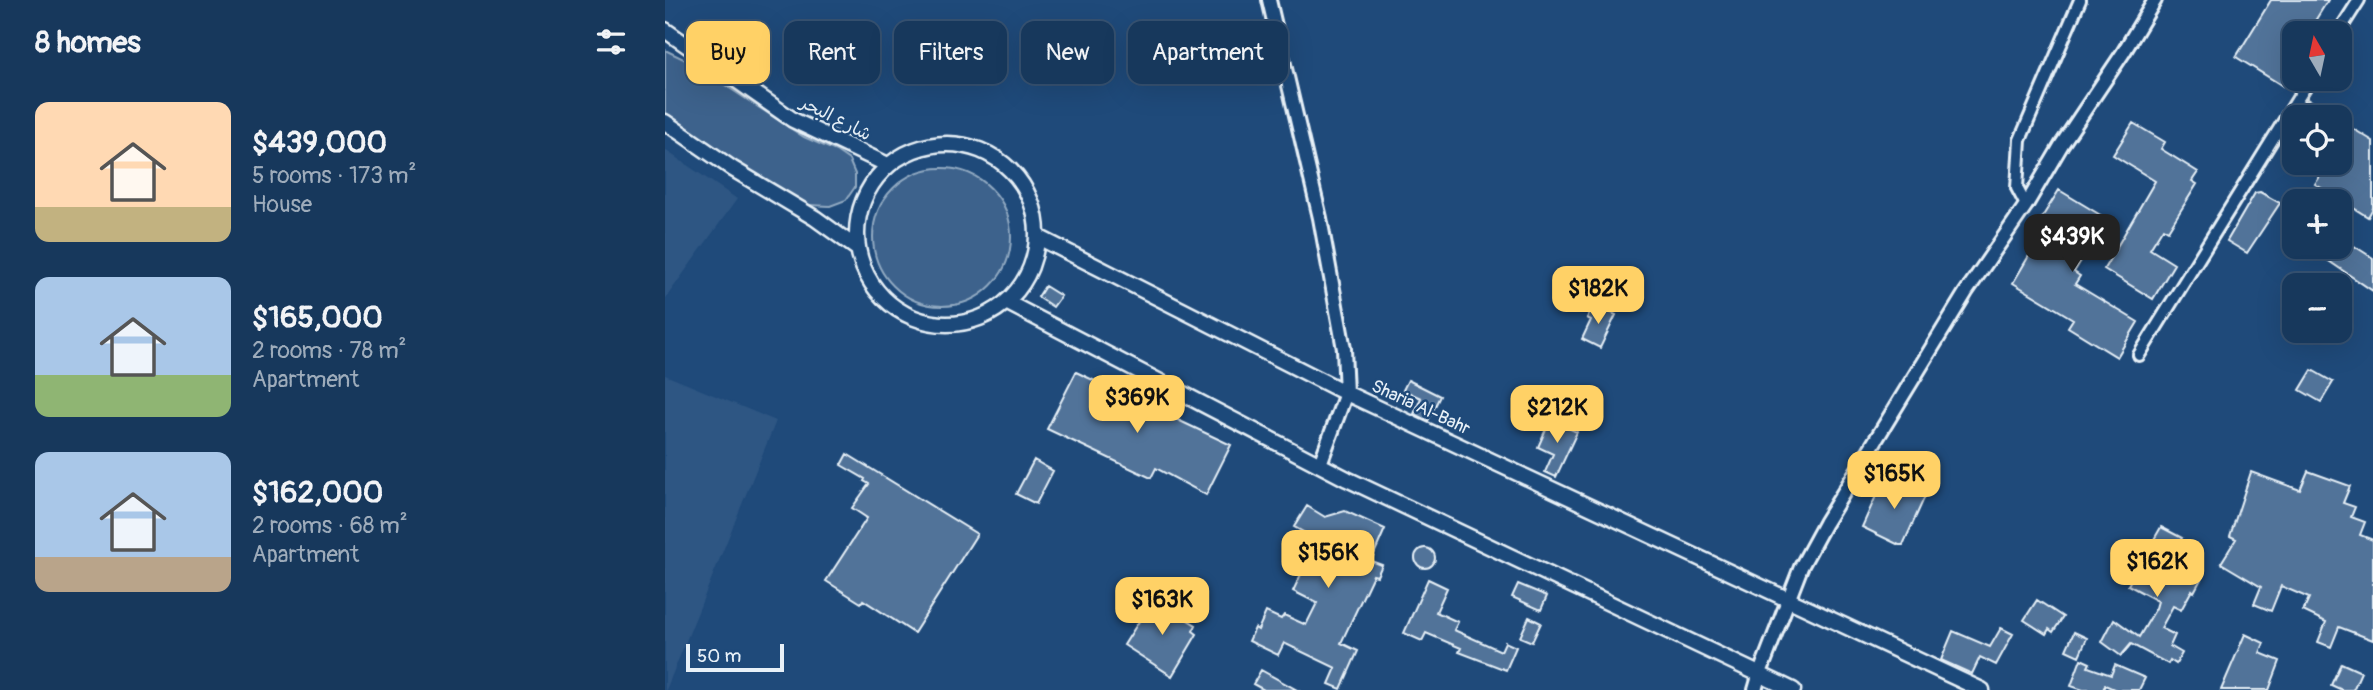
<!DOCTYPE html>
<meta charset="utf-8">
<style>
body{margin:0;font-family:Pangolin,"Playpen Sans Arabic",sans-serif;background:#203f62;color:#f1f3f6;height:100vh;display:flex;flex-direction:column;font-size:26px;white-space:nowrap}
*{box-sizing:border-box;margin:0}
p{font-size:23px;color:#9eacbb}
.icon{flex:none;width:38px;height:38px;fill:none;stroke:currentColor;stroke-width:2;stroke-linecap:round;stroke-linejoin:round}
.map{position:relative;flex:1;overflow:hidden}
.side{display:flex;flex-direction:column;background:#17385c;width:665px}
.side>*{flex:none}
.hud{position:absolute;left:21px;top:21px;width:665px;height:63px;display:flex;gap:14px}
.needle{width:46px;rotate:351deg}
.controls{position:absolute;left:1617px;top:21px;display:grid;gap:14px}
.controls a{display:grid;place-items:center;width:70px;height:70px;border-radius:14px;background:#17385c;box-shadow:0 7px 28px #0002,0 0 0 2px #365272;font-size:35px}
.scale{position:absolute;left:21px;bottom:18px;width:98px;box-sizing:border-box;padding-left:7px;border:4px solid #e8f1f8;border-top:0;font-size:19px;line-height:24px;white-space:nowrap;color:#e8f1f8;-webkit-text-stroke:5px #1f4a7a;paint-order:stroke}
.price{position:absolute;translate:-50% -60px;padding:0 16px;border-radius:14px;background:#ffd166;color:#111;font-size:23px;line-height:46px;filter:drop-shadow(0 2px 4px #0008)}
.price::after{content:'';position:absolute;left:50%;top:42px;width:21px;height:16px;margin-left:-10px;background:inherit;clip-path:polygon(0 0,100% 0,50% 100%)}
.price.current{background:#222;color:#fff}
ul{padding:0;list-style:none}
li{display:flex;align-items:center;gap:21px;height:175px;padding:0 35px}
li span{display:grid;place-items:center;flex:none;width:196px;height:140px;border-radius:14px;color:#555}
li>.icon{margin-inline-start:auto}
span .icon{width:84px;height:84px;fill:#fffc;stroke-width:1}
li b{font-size:30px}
h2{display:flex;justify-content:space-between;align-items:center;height:84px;padding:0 35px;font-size:30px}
.pill{padding:0 24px;border-radius:14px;background:#17385c;box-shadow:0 7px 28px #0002,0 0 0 2px #365272;font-size:24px;line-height:63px}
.pill.current{background:#ffd166;color:#111}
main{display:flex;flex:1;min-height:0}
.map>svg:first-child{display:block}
.built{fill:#2e5683}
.green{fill:#3c628c;stroke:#92aac2;stroke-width:2}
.building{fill:#517399;stroke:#e8f1f8;stroke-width:2}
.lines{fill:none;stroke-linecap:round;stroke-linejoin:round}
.minor-casing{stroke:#e8f1f8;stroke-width:16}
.tertiary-casing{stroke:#e8f1f8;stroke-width:18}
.secondary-casing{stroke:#e8f1f8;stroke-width:19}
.minor{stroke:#1f4a7a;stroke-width:10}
.tertiary{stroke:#1f4a7a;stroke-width:12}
.secondary{stroke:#1f4a7a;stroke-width:14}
.labels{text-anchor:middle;stroke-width:5;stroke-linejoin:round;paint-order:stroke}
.street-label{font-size:18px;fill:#e8f1f8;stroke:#1f4a7a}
</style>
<main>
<section class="side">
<h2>8 homes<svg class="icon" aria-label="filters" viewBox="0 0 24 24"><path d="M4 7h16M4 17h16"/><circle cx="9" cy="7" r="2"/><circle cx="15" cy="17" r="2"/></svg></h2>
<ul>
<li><span style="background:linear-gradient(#ffd9b3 75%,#c2b280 0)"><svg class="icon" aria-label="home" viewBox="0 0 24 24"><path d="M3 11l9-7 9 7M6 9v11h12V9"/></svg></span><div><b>$439,000</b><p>5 rooms · 173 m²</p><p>House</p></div></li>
<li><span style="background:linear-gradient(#a9c7e8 70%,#8fb573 0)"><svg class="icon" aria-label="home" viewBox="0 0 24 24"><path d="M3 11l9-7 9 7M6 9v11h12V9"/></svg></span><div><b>$165,000</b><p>2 rooms · 78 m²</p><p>Apartment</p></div></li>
<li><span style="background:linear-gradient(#a9c7e8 75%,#b9a48a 0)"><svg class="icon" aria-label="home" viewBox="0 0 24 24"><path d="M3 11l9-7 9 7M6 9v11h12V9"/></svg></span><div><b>$162,000</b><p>2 rooms · 68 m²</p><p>Apartment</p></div></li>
</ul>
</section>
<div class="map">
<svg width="1708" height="690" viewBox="0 0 1708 690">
<rect width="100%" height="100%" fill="#1f4a7a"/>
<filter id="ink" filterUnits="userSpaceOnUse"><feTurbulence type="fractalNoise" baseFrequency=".0143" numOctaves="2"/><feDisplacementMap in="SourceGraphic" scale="14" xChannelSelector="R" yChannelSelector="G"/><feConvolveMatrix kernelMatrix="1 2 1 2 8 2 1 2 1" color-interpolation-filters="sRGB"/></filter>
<g filter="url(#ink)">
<path class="built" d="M0 150 72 199 0 299Z
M0 375 111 421 1 690H0Z"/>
<path class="green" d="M0 50 25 62 139 137 171 151 184 160 190 174V187L181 200 165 206 144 205 87 173 0 112Z
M208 237a69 69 0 1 1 138 0a69 69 0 1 1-138 0Z"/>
<path class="building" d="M1606 0H1663L1643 32 1629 23V68L1618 86 1571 57Z
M1643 99 1673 117H1632Z
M1675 121 1708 141V208L1703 217 1650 184 1664 163H1675Z
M1468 123 1500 142 1496 149 1533 172 1527 181 1532 184 1503 231 1498 228 1485 249 1509 264 1488 299 1439 269 1490 181 1448 155Z
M1394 190 1442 219 1409 272 1415 276 1410 284 1473 322 1452 357 1403 327 1408 319 1348 283 1378 232 1371 227Z
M1595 192 1615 203 1582 253 1562 241 1590 193Z
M1675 237 1708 258V291L1652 253 1656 247H1675Z
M380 286 396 296 388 307 373 297Z
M929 304 951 315 935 348 917 339 926 320 922 318Z
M1647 370 1668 382 1656 402 1635 390Z
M411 372 566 445 541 495 491 468 486 478 382 429Z
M743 380 775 396 763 421 749 414 756 398 738 390Z
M885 420 912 432 891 477 880 472 888 454 873 447Z
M182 454 312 534 249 633 198 600 196 603 161 581 202 518 187 508 204 484 199 481 200 479 176 465Z
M369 460 388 471 371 504 351 494Z
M1643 471 1685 486 1678 503 1690 507 1686 517 1700 522 1695 535 1708 540V640L1674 627 1666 647 1653 642 1661 622 1638 611 1644 598 1616 586 1606 611 1589 604 1596 587 1556 563 1571 539 1565 536 1586 472 1635 490Z
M1220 476 1261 494 1238 545H1234L1197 527Z
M642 506 660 517 680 511 720 529 706 561 717 565 712 576 708 575 676 643 693 651 676 689 664 684 671 668 619 643 613 655 584 641 590 628 593 630 601 612 616 619 619 615 641 625 652 603 628 591 648 549 635 543 640 533 629 527Z
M1496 527 1517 538 1506 558 1535 573 1532 577 1536 579 1529 592 1527 590 1516 610 1508 606 1496 628 1510 635 1505 646 1517 653 1511 664 1505 660 1503 664 1466 644 1456 656 1437 642 1449 619 1474 637 1491 608 1493 601 1463 585Z
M750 558a10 10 0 1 1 20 0a10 10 0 1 1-20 0Z
M763 579 782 588 771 612 793 622 789 630 836 651 840 642 851 647 841 670 794 652 796 648 761 633 757 641 739 633Z
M853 584 882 596 876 610 847 597Z
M488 599 531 625 528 631 532 634 507 676 459 645Z
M1372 600 1398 617 1388 632 1384 629 1381 634 1359 620Z
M864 617 876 623 867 642 855 637Z
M1336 628 1348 634 1331 665 1315 657 1307 674 1276 660 1288 631 1325 647Z
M1409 632 1422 638 1414 656 1401 650Z
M1580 634 1599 643 1595 653 1615 661 1604 690H1556Z
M1416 659 1425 663 1423 667 1446 675 1450 665 1480 678 1474 690H1451L1440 685 1438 690H1418L1406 686Z
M1676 663 1696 672 1688 690H1677L1666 685Z
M596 670 632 690H599L588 684Z"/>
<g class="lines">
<defs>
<path id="minor" d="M1673 33 1694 0
M1361 205 1352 188 1355 140 1415 0
M1474 355 1645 79"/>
<path id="tertiary" d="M604 0 655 218 679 349 681 393 655 464
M1090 690 1095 673 1136 567 1160 523 1301 292 1361 205 1397 144 1458 53 1490 0"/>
<path id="secondary" d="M0 30 128 120 223 165
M0 122 68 169 150 218 193 249
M192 234a90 90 0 1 1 180 0a90 90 0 1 1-180 0Z
M373 237 681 393 1317 690
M341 302 682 479 1128 690"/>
</defs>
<use href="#minor" class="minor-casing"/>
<use href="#tertiary" class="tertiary-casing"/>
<use href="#secondary" class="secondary-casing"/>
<use href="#minor" class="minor"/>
<use href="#tertiary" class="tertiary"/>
<use href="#secondary" class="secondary"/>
</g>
</g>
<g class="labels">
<g class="street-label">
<text transform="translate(171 118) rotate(27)" y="6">شارع البحر</text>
<text transform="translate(756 407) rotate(25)" y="6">Sharia Al-Bahr</text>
</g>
</g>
</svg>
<div class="controls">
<a><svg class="needle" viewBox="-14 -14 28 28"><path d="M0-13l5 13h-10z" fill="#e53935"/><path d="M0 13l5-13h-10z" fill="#9eacbb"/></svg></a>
<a><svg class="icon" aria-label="locate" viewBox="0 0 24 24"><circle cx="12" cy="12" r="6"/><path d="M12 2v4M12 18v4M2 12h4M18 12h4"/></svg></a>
<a>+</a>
<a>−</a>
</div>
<div class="scale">50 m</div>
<b class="price current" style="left:1407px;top:274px">$439K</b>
<b class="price" style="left:933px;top:326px">$182K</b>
<b class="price" style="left:472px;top:435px">$369K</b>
<b class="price" style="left:892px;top:445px">$212K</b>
<b class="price" style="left:1229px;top:511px">$165K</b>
<b class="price" style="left:663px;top:590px">$156K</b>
<b class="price" style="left:1492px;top:599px">$162K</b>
<b class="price" style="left:497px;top:637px">$163K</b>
<div class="hud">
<a class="pill current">Buy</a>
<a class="pill">Rent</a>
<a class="pill">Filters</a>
<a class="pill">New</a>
<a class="pill">Apartment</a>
</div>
</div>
</main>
